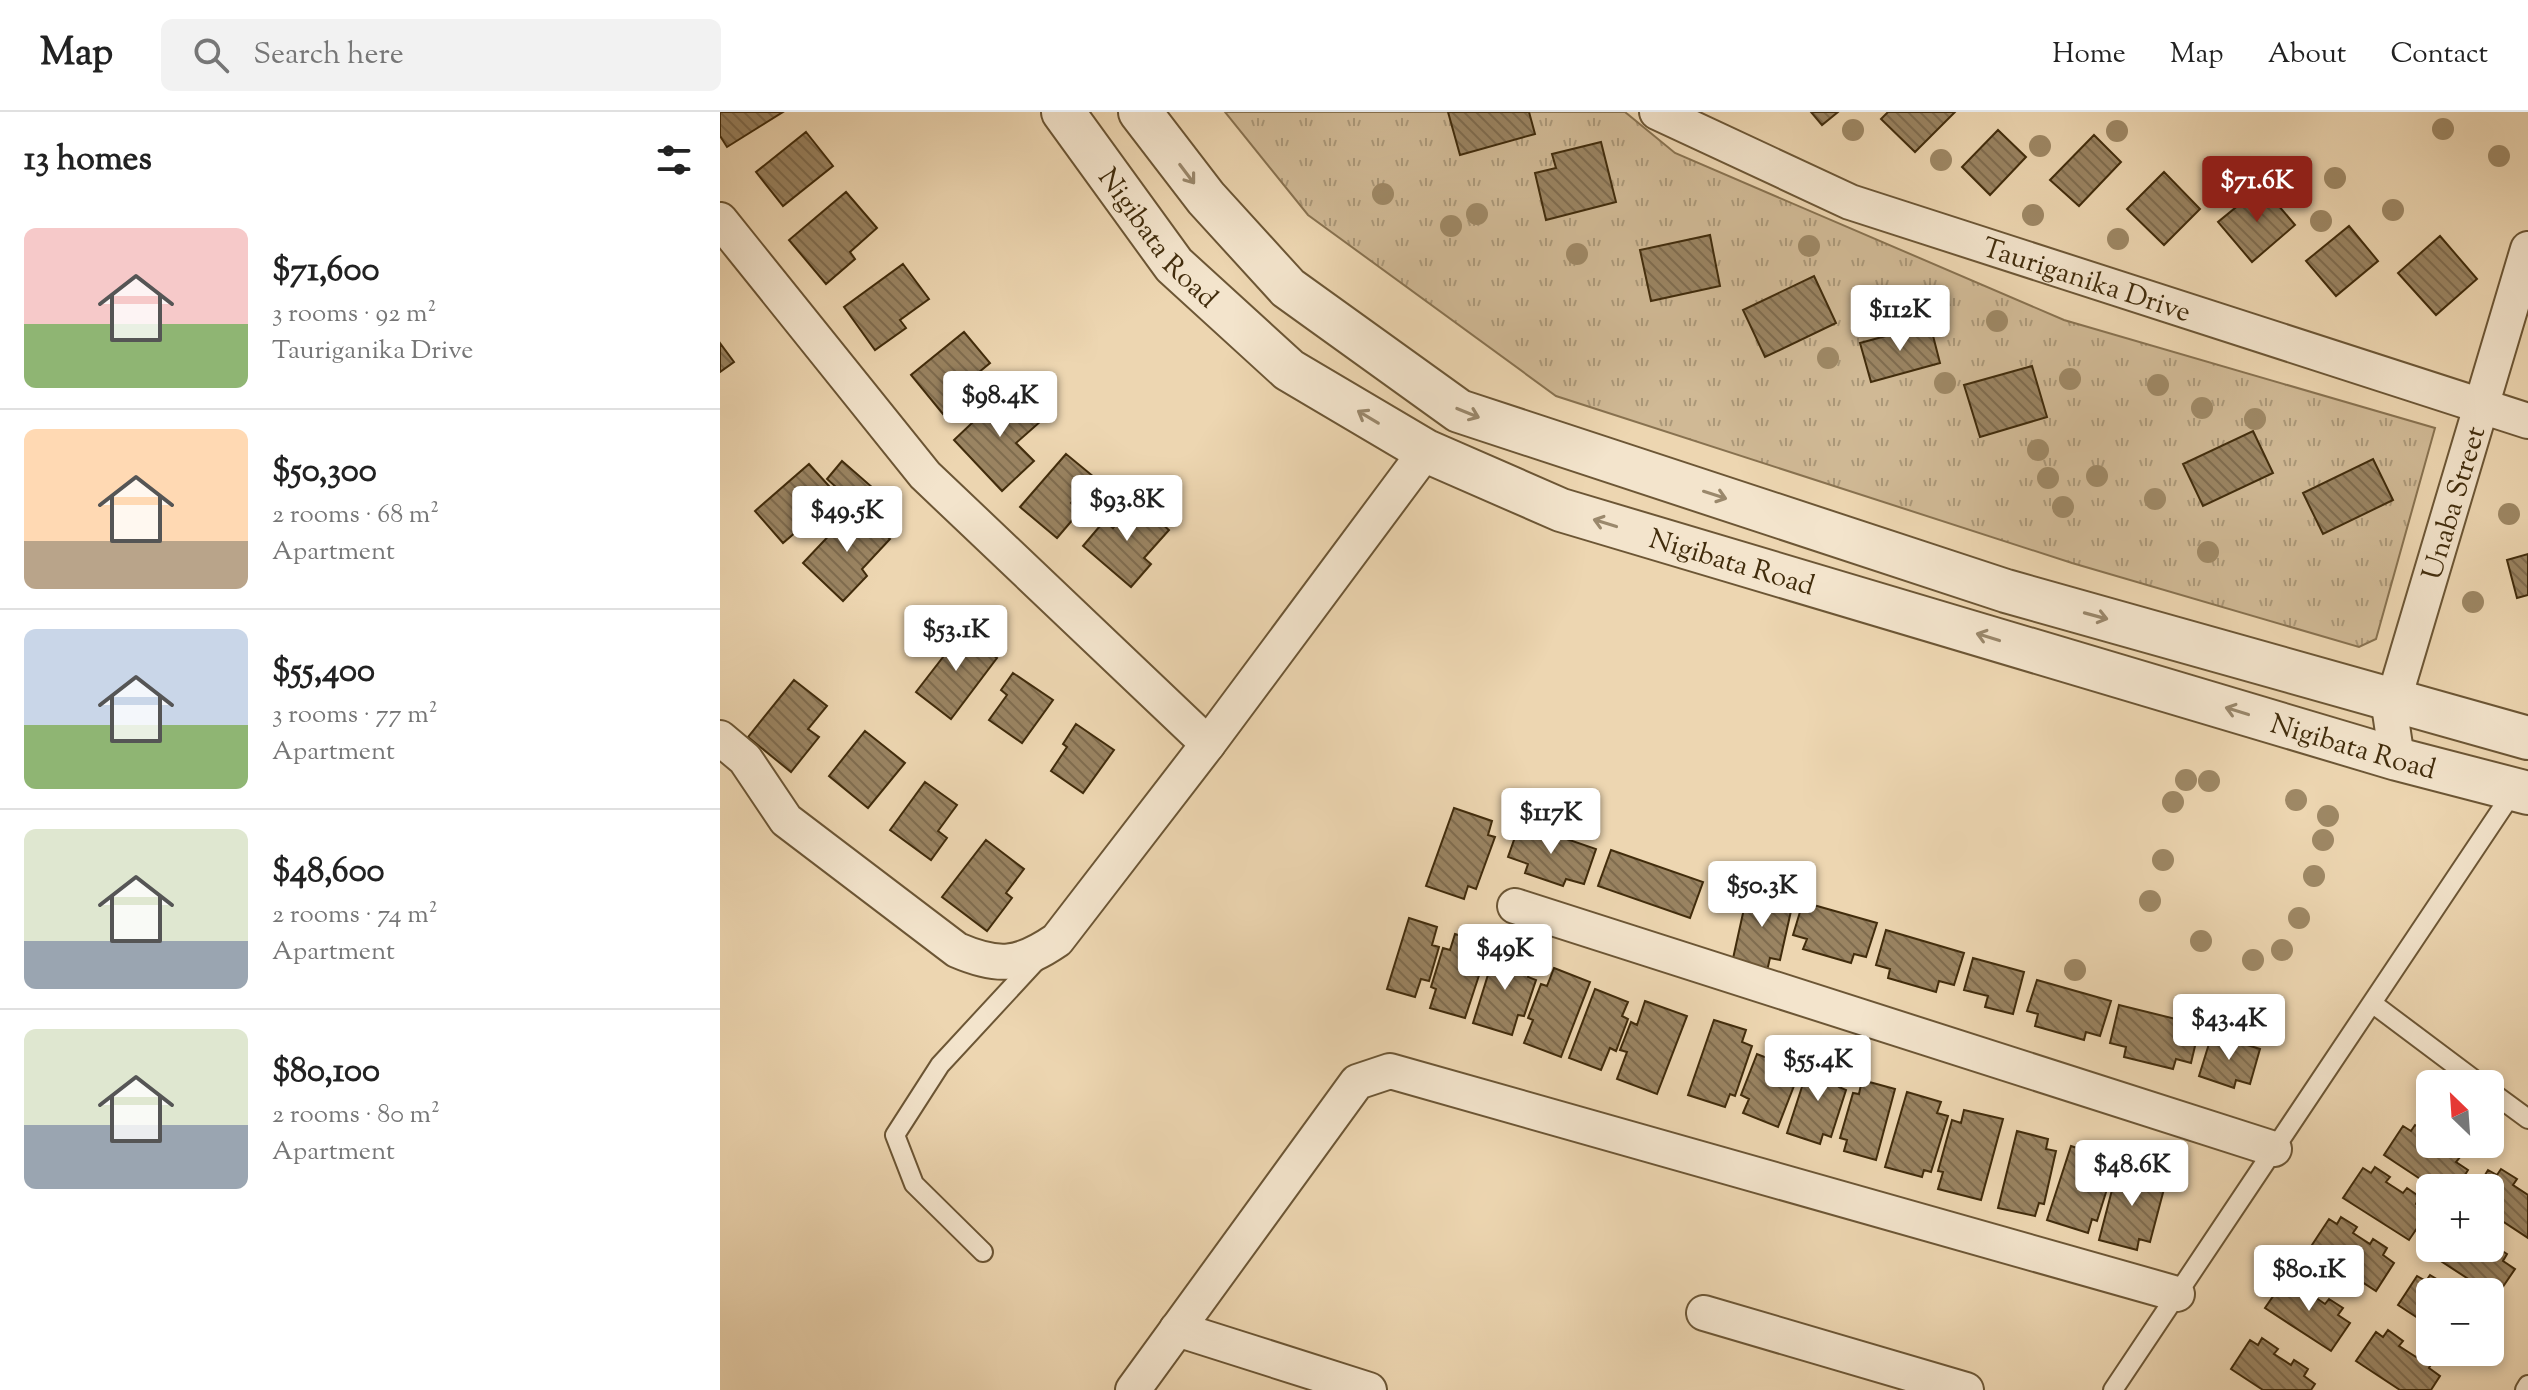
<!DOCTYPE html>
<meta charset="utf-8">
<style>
body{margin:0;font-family:"Sorts Mill Goudy",serif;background:#f2f2f2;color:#222;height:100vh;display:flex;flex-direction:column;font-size:30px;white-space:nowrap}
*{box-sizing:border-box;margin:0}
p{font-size:26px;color:#767676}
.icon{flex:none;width:44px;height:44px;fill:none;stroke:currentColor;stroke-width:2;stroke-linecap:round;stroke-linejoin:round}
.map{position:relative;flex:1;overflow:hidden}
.drawer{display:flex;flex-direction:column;background:#fff;width:720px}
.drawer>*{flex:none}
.needle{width:52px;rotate:335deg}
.fabs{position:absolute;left:1696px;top:958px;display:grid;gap:16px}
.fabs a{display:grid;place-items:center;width:88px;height:88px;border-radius:12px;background:#fff;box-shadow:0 4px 12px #0003;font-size:40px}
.price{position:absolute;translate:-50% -68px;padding:0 18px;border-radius:8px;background:#fff;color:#222;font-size:26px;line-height:52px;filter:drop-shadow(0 2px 4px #0008)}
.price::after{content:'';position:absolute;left:50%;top:48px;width:24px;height:18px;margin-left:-12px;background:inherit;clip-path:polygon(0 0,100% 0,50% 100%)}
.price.on{background:#8f2418;color:#fff}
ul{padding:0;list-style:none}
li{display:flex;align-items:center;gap:24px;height:200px;padding:0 24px}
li+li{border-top:2px solid #e0e0e0}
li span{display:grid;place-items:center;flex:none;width:224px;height:160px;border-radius:12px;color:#555}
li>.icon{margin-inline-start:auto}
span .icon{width:96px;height:96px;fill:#fffc;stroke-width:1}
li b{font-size:34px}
h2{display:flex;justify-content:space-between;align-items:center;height:96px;padding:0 24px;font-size:34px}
header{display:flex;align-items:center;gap:48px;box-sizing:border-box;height:112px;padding:0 40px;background:#fff;border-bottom:2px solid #e0e0e0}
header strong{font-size:38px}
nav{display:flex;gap:44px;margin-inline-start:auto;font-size:28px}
.search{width:560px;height:72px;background:#f2f2f2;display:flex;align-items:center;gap:20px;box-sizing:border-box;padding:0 28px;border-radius:12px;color:#767676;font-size:30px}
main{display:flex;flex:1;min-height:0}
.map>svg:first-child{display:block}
.grass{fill:url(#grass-tufts);stroke:#887250;stroke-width:2}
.building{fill:url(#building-back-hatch);stroke:#412c0c;stroke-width:2}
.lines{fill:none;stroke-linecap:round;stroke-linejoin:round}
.service-casing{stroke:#6c5635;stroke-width:22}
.minor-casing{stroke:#6c5635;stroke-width:38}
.tertiary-casing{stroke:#6c5635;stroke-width:46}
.service{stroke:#f3e4cc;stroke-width:18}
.minor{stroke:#f3e4cc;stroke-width:34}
.tertiary{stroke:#f3e4cc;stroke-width:42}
.tree{fill:#9e8865}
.oneway{stroke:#9a886c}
.labels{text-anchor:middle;stroke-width:8;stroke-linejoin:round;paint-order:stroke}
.street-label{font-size:28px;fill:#412c0c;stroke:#f3e4cc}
</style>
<header>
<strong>Map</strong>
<div class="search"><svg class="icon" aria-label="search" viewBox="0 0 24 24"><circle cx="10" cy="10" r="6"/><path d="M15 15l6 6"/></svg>Search here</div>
<nav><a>Home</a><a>Map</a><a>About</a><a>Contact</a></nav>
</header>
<main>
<section class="drawer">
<h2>13 homes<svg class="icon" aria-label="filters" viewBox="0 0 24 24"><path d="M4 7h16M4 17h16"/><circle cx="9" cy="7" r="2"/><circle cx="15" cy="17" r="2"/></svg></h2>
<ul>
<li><span style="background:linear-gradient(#f6c9c9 60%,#8fb573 0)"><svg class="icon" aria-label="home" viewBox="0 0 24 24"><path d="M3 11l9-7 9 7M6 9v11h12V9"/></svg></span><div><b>$71,600</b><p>3 rooms · 92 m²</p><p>Tauriganika Drive</p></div></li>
<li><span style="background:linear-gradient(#ffd9b3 70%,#b9a48a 0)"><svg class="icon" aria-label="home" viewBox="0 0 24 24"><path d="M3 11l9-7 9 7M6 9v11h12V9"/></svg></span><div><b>$50,300</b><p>2 rooms · 68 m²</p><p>Apartment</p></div></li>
<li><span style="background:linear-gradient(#c9d6e8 60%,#8fb573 0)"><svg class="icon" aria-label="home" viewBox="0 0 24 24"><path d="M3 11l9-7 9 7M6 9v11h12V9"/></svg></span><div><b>$55,400</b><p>3 rooms · 77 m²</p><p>Apartment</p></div></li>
<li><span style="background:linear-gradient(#dfe7d0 70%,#9aa5b1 0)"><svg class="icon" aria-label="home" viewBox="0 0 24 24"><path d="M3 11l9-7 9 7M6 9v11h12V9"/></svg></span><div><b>$48,600</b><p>2 rooms · 74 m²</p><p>Apartment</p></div></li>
<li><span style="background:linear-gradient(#dfe7d0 60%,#9aa5b1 0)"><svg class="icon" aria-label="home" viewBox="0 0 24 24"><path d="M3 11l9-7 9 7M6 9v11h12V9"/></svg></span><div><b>$80,100</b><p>2 rooms · 80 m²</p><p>Apartment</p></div></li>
</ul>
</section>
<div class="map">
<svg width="1808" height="1278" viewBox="0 0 1808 1278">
<defs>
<pattern id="grass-tufts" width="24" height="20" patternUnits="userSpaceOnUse" patternTransform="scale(2)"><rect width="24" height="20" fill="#d0b995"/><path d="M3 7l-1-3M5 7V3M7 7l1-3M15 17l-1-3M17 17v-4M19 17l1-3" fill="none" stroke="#aa9778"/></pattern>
<pattern id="building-back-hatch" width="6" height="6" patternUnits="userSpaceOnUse" patternTransform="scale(2)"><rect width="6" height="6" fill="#9a8462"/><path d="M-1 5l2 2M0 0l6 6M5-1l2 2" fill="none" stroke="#7f6c4f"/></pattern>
</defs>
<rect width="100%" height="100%" fill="#edd6b1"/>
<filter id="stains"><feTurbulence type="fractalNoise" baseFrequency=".0025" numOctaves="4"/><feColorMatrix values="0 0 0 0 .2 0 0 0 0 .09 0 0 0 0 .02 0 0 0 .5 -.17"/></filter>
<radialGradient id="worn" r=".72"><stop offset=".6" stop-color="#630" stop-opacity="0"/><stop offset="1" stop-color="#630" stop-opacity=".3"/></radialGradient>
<path class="grass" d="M505 0H905L955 41 1344 208 1715 316 1656 527 1639 535 1352 451 836 284 588 103Z"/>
<path class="building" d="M0 0H63L7 35 0 24Z
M728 0H809L815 22 740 43Z
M1091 0H1118L1102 13Z
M1168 0H1235L1195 40 1161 7Z
M1278 18 1306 45 1270 83 1242 55Z
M86 20 113 54 63 94 36 60Z
M1374 23 1401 50 1359 94 1330 68Z
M881 30 896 90 826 108 815 61 836 56 832 42Z
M1444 60 1480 97 1444 133 1407 97Z
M1542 74 1575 113 1532 150 1498 110Z
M126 80 157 116 130 140 135 147 106 172 69 128Z
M1629 114 1658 149 1616 184 1586 149Z
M990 123 1000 174 931 189 920 138Z
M1720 124 1757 167 1716 203 1678 161Z
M183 152 209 187 180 208 186 216 155 238 124 195Z
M1094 164 1116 211 1045 245 1023 198Z
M1210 212 1220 251 1151 270 1140 231Z
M244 220 270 251 247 270 253 277 223 302 191 263Z
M0 231 14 250 0 260Z
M1312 254 1327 305 1260 325 1244 273Z
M289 276 321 309 296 331 314 349 282 379 234 328Z
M1533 319 1553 361 1483 394 1463 352Z
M346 342 374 365 351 391 360 399 337 426 300 395Z
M1653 347 1673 388 1603 422 1583 381Z
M122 349 153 376 137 394 107 367Z
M89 352 118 384 63 431 35 399Z
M416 389 449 418 424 446 431 452 411 475 363 434 385 408 393 416Z
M136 395 170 427 142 457 147 464 123 489 83 451Z
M1808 442V483L1797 486 1787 448Z
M234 515 277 546 231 607 196 580 223 545 215 540Z
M293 561 333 588 302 631 269 608 287 583 281 578Z
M74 568 107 594 88 617 99 625 71 660 28 625Z
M356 612 394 638 363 681 331 659 347 635 343 632Z
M145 619 185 651 148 696 109 664Z
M205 670 237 693 218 719 227 726 211 748 170 718Z
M734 696 772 709 768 723 775 725 756 777 748 774 744 787 706 774Z
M800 711 876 737 864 772 846 767 843 774 805 761 808 752 788 745Z
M266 728 304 757 286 781 292 786 267 819 222 785Z
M891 738 983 770 970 806 878 774Z
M1029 774 1065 782 1061 797 1071 799 1060 848 1050 846 1047 859 1012 851Z
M1083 790 1157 811 1146 845 1134 842 1131 851 1083 837 1087 827 1073 823Z
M689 806 717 815 712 833 719 835 709 869 701 867 695 885 667 877Z
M1166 818 1244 841 1234 873 1219 869 1216 880 1168 866 1170 857 1156 853Z
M735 822 769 833 745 906 710 896 716 877 711 875 723 836 730 838Z
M776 837 813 848 808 865 816 868 804 904 798 903 792 923 753 911Z
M1253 846 1304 860 1293 902 1265 895 1268 884 1244 878Z
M834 856 870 870 841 945 804 931 813 908 808 906 821 872 827 874Z
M1317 868 1391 889 1380 924 1366 920 1364 928 1315 914 1318 902 1307 899Z
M875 877 908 890 902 904 908 907 896 939 890 936 881 958 849 946Z
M925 889 967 904 937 982 897 967 907 940 900 938 911 910 917 913Z
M1399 893 1480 913 1471 951 1456 947 1453 957 1404 945 1406 935 1390 931Z
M994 908 1026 918 1022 930 1032 934 1015 984 1010 982 1005 995 968 983Z
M1492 922 1540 937 1530 972 1516 968 1514 976 1479 964Z
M1053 930 1086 943 1058 1015 1023 1001 1029 987 1021 983 1037 942 1047 946Z
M1091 947 1125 958 1119 975 1126 978 1111 1025 1103 1022 1100 1032 1067 1021Z
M1142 968 1175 977 1156 1048 1124 1039 1127 1028 1120 1026 1133 981 1139 982Z
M1187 980 1221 990 1217 1001 1228 1004 1211 1060 1204 1058 1202 1065 1165 1055Z
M1244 998 1283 1007 1261 1088 1218 1077 1223 1060 1218 1059 1232 1008 1241 1011Z
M1695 1013 1710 1022 1707 1028 1710 1032 1724 1039 1727 1034 1741 1044 1736 1050 1748 1058 1737 1076H1714L1664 1043 1683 1014 1691 1019Z
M1297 1019 1328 1027 1326 1037 1336 1039 1324 1092 1319 1091 1315 1104 1278 1096Z
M1351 1034 1384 1045 1381 1054 1393 1058 1377 1109 1372 1107 1368 1121 1327 1108Z
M1399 1051 1438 1061 1434 1074 1444 1077 1430 1130 1419 1127 1417 1138 1379 1128Z
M1655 1055 1670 1065 1666 1070 1683 1081 1687 1076 1700 1085 1696 1092 1708 1100 1689 1128 1623 1086 1643 1056 1651 1061Z
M1781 1057 1797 1067 1793 1073 1808 1083V1126L1770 1101V1076H1757L1768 1058 1777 1063Z
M1621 1105 1637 1115 1633 1121 1650 1132 1653 1127 1667 1136 1663 1143 1674 1151 1656 1179 1590 1136 1609 1107 1617 1112Z
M1773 1133 1787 1142 1783 1149 1795 1157 1776 1185 1710 1142 1715 1136H1767L1770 1138Z
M1710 1163 1725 1172 1721 1178 1724 1180H1710V1214L1678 1193 1697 1164 1706 1169Z
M1577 1165 1593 1175 1589 1181 1605 1192 1609 1187 1623 1196 1618 1203 1630 1211 1611 1239 1545 1196 1565 1167 1572 1172Z
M1668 1218 1683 1229 1679 1234 1696 1245 1700 1240 1713 1249 1709 1256 1720 1264 1711 1278H1680L1636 1249 1656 1220 1663 1225Z
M1542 1226 1558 1237 1554 1242 1571 1253 1574 1248 1588 1257 1584 1264 1595 1272 1591 1278H1543L1511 1257 1530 1228 1538 1233Z"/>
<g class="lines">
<defs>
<path id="service" d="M1652 891 1760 972
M1770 979 1808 1007
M263 1140 194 1072 175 1023 220 953 318 847
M1393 1278 1795 677
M1805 1278 1808 1273"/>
<g id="minor">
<path id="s1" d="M937 0 1130 90 1808 309"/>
<path d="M0 108 205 363 488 632"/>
<path d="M0 626 25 647 66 708 237 838C279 856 299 854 337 828L488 632 706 339"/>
<path id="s2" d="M1677 647 1670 600 1808 137"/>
<path d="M795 794 1554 1037"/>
<path d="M984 1201 1246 1278"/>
<path d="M457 1217 649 1278"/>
<path d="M413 1278 637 970 670 959 1457 1182"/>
</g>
<g id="tertiary">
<path id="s3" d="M343 0 454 153 569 258 706 339 841 398 1677 647 1808 681"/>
<path d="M420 0 486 86 568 176 739 299 1286 479 1808 626"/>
</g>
</defs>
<use href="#service" class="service-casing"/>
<use href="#minor" class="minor-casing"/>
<use href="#tertiary" class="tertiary-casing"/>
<use href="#service" class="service"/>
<use href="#minor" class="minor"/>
<use href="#tertiary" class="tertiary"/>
</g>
<g class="tree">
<circle cx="1723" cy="17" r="11"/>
<circle cx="1133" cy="18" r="11"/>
<circle cx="1397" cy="19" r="11"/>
<circle cx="1320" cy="34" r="11"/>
<circle cx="1779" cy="44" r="11"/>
<circle cx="1221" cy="48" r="11"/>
<circle cx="1523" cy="63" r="11"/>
<circle cx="1615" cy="66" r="11"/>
<circle cx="663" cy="82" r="11"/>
<circle cx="1673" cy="98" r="11"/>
<circle cx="757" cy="102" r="11"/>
<circle cx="1313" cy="103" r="11"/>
<circle cx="1601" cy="109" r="11"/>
<circle cx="731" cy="114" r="11"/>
<circle cx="1398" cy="127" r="11"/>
<circle cx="1089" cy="134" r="11"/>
<circle cx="857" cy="142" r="11"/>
<circle cx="1277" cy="209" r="11"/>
<circle cx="1108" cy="246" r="11"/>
<circle cx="1350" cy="267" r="11"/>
<circle cx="1225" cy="271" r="11"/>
<circle cx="1438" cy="273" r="11"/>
<circle cx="1482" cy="296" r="11"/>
<circle cx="1535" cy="307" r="11"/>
<circle cx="1318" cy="338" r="11"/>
<circle cx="1377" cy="364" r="11"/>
<circle cx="1328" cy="366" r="11"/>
<circle cx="1435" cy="387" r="11"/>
<circle cx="1343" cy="395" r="11"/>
<circle cx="1789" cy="402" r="11"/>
<circle cx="1488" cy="440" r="11"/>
<circle cx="1753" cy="490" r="11"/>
<circle cx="1466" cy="668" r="11"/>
<circle cx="1489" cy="669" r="11"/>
<circle cx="1576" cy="688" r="11"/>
<circle cx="1453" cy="690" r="11"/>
<circle cx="1608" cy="704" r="11"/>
<circle cx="1603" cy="728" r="11"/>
<circle cx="1443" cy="748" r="11"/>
<circle cx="1594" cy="764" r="11"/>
<circle cx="1430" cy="789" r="11"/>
<circle cx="1579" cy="806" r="11"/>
<circle cx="1481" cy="829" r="11"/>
<circle cx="1562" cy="838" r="11"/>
<circle cx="1533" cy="848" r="11"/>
<circle cx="1355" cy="858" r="11"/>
<circle cx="1478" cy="899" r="11"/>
</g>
<defs><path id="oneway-shaft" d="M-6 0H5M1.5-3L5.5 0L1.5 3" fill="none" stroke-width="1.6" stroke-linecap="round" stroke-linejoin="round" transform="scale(2)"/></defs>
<g class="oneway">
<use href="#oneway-shaft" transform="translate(467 62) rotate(53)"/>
<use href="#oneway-shaft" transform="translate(748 301) rotate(22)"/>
<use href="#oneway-shaft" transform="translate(648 305) rotate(-149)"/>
<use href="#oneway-shaft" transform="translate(995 383) rotate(18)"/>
<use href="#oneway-shaft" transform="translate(885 411) rotate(-163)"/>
<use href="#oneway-shaft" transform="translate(1376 504) rotate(15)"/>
<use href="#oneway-shaft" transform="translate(1268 525) rotate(-163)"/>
<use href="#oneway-shaft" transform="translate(1517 599) rotate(-163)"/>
</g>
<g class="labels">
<g class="street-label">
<text dy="10" stroke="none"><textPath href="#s3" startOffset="158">Nigibata Road</textPath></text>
<text dy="10" stroke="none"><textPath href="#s1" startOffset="462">Tauriganika Drive</textPath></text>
<text dy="10" stroke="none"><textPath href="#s2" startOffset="266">Unaba Street</textPath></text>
<text dy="10" stroke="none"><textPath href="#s3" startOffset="830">Nigibata Road</textPath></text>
<text dy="10" stroke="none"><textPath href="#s3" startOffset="1478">Nigibata Road</textPath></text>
</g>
</g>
<rect width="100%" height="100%" filter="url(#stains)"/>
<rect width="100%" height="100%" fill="url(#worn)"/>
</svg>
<div class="fabs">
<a><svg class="needle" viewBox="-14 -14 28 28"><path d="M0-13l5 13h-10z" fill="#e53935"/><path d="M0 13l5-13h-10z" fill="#767676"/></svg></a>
<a>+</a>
<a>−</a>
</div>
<b class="price on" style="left:1537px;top:112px">$71.6K</b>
<b class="price" style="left:1180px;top:241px">$112K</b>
<b class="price" style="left:280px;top:327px">$98.4K</b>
<b class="price" style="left:407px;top:431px">$93.8K</b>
<b class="price" style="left:127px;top:442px">$49.5K</b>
<b class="price" style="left:236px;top:561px">$53.1K</b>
<b class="price" style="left:831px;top:744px">$117K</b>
<b class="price" style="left:1042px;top:817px">$50.3K</b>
<b class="price" style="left:785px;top:880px">$49K</b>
<b class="price" style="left:1509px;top:950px">$43.4K</b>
<b class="price" style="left:1098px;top:991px">$55.4K</b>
<b class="price" style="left:1412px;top:1096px">$48.6K</b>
<b class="price" style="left:1589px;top:1201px">$80.1K</b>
</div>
</main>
